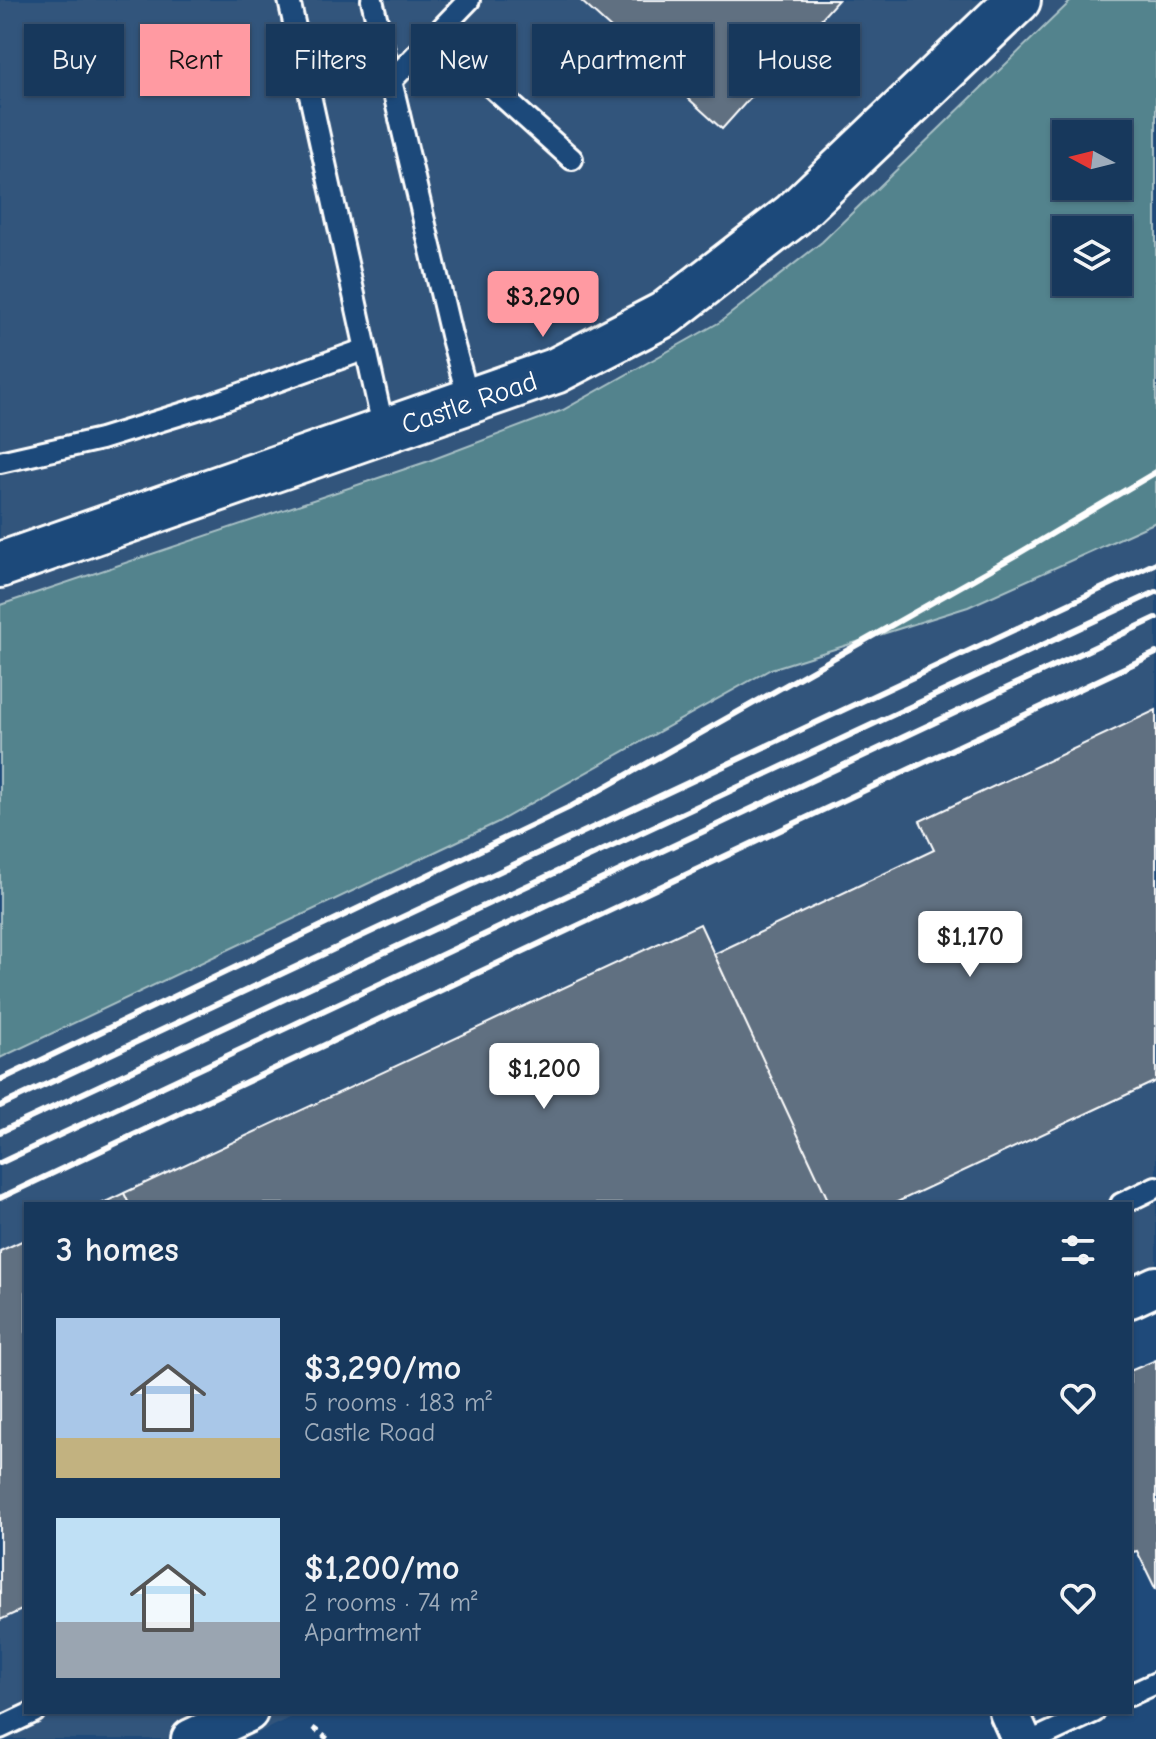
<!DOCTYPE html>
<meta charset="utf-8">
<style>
body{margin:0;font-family:"Comic Neue",sans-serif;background:#244365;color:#f1f3f6;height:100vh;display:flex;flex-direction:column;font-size:30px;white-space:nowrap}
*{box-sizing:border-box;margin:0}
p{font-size:26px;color:#9eacbb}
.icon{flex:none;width:44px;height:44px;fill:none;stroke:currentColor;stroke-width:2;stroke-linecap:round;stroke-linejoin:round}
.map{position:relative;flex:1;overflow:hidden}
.side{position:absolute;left:24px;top:1202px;width:1108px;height:512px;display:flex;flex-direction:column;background:#17385c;border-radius:0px;box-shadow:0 2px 6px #0004,0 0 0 2px #365272}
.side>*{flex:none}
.guide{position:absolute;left:24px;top:24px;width:1108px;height:72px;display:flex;gap:16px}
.needle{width:52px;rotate:277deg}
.tools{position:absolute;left:1052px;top:120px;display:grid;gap:16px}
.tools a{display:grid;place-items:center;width:80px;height:80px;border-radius:0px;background:#17385c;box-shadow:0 2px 6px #0004,0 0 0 2px #365272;font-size:40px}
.price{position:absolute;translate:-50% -68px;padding:0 18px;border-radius:8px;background:#fff;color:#222;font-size:26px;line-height:52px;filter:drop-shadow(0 2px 4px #0008)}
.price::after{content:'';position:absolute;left:50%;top:48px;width:24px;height:18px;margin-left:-12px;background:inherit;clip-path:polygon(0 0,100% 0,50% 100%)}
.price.selected{background:#ff9aa2;color:#111}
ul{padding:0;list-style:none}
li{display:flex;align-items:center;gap:24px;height:200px;padding:0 32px}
li span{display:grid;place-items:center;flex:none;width:224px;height:160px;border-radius:0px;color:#555}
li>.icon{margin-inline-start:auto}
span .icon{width:96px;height:96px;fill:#fffc;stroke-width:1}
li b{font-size:34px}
h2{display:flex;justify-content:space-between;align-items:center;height:96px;padding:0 32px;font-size:34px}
.chip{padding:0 28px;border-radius:0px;background:#17385c;box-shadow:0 2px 6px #0004,0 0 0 2px #365272;font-size:28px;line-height:72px}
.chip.selected{background:#ff9aa2;color:#111}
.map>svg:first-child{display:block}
.built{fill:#33557c;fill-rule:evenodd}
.green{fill:#53838d;stroke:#a9c1c6;stroke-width:2;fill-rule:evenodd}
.building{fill:#617081;stroke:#fff;stroke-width:2}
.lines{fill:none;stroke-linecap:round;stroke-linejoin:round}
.service-casing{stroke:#fff;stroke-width:26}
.minor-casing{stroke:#fff;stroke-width:44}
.tertiary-casing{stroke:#fff;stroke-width:50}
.path{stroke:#fff;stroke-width:5;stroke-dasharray:6 6;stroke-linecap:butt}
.service{stroke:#1f4a7a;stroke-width:20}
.minor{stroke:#1f4a7a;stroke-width:38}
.tertiary{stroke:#1f4a7a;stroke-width:44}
.rail{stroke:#fff;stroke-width:6}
.labels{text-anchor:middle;stroke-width:8;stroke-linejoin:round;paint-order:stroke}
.street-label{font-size:28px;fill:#fff;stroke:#1f4a7a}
</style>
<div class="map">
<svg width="1156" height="1739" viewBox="0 0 1156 1739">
<rect width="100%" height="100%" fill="#1f4a7a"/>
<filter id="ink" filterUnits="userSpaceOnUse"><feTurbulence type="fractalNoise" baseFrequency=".0125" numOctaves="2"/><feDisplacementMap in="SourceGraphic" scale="16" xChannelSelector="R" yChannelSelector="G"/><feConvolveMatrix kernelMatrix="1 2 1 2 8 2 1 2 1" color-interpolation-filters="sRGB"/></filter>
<g filter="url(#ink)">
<path class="built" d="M0 0H1156V1292L1130 1304V1204H26V1712H301L246 1739H0ZM1066 134H1118V186H1066ZM1066 230H1118V282H1066Z"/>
<path class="green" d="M1072 0H1156V522L968 607 771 669 496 823 0 1058V605L426 462 563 410 720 322 822 242ZM1066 134H1118V186H1066ZM1066 230H1118V282H1066Z"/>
<path class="building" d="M580 0H838L722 129Z
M1156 710V1081L893 1204H830L714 954 934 850 920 821Z
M700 924 830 1204H129L124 1193Z
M124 1193 129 1204H101Z
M26 1239V1608L0 1620V1251Z
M1156 1360V1590L1137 1551 1133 1552 1130 1545V1371Z"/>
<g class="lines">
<defs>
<path id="service" d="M289 0 384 431
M372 0 451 335 469 401
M436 37 572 159
M390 82 469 0
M0 462 101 439 207 406 366 349
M1121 1204 1156 1187
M1130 1695 1156 1683
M0 1728 34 1712
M1036 1739 1094 1712"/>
<path id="minor" d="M1130 1298 1156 1286
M1009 1712 1021 1739
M191 1739 248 1712"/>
<path id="tertiary" d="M0 565 555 371 665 314 793 215 1018 0"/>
</defs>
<use href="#service" class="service-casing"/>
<use href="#minor" class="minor-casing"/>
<use href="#tertiary" class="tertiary-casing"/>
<path class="path" d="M313 1728 328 1739"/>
<use href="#service" class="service"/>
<use href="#minor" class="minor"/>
<use href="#tertiary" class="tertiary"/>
<path class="rail" d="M0 1080 570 807 1016 555 1156 472
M0 1106 1156 563
M0 1132 1156 592
M0 1163 1156 618
M0 1198 1156 653"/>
</g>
</g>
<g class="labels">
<g class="street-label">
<text transform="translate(469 402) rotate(-19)" y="10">Castle Road</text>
</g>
</g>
</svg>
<div class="tools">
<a><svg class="needle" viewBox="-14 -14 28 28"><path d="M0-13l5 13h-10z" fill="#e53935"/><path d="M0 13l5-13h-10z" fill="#9eacbb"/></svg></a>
<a><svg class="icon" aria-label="layers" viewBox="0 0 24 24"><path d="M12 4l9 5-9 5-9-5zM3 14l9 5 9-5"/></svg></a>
</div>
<b class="price selected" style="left:543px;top:339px">$3,290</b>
<b class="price" style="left:970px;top:979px">$1,170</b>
<b class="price" style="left:544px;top:1111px">$1,200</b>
<div class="guide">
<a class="chip">Buy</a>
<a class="chip selected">Rent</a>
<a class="chip">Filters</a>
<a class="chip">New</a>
<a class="chip">Apartment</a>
<a class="chip">House</a>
</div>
<section class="side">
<h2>3 homes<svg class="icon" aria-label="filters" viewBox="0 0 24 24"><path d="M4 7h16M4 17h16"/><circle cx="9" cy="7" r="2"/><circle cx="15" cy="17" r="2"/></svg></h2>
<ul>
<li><span style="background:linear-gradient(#a9c7e8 75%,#c2b280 0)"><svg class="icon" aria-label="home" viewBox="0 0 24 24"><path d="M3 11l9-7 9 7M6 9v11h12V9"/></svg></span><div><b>$3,290/mo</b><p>5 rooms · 183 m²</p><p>Castle Road</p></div><svg class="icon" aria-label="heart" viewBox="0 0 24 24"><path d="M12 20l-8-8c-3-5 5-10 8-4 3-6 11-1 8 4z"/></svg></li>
<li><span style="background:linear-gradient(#bfe0f5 65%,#9aa5b1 0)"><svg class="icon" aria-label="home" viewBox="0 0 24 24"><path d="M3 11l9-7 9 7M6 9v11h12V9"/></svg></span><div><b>$1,200/mo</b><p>2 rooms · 74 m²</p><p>Apartment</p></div><svg class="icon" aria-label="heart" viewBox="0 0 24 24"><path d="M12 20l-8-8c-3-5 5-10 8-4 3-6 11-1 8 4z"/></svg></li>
</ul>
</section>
</div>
